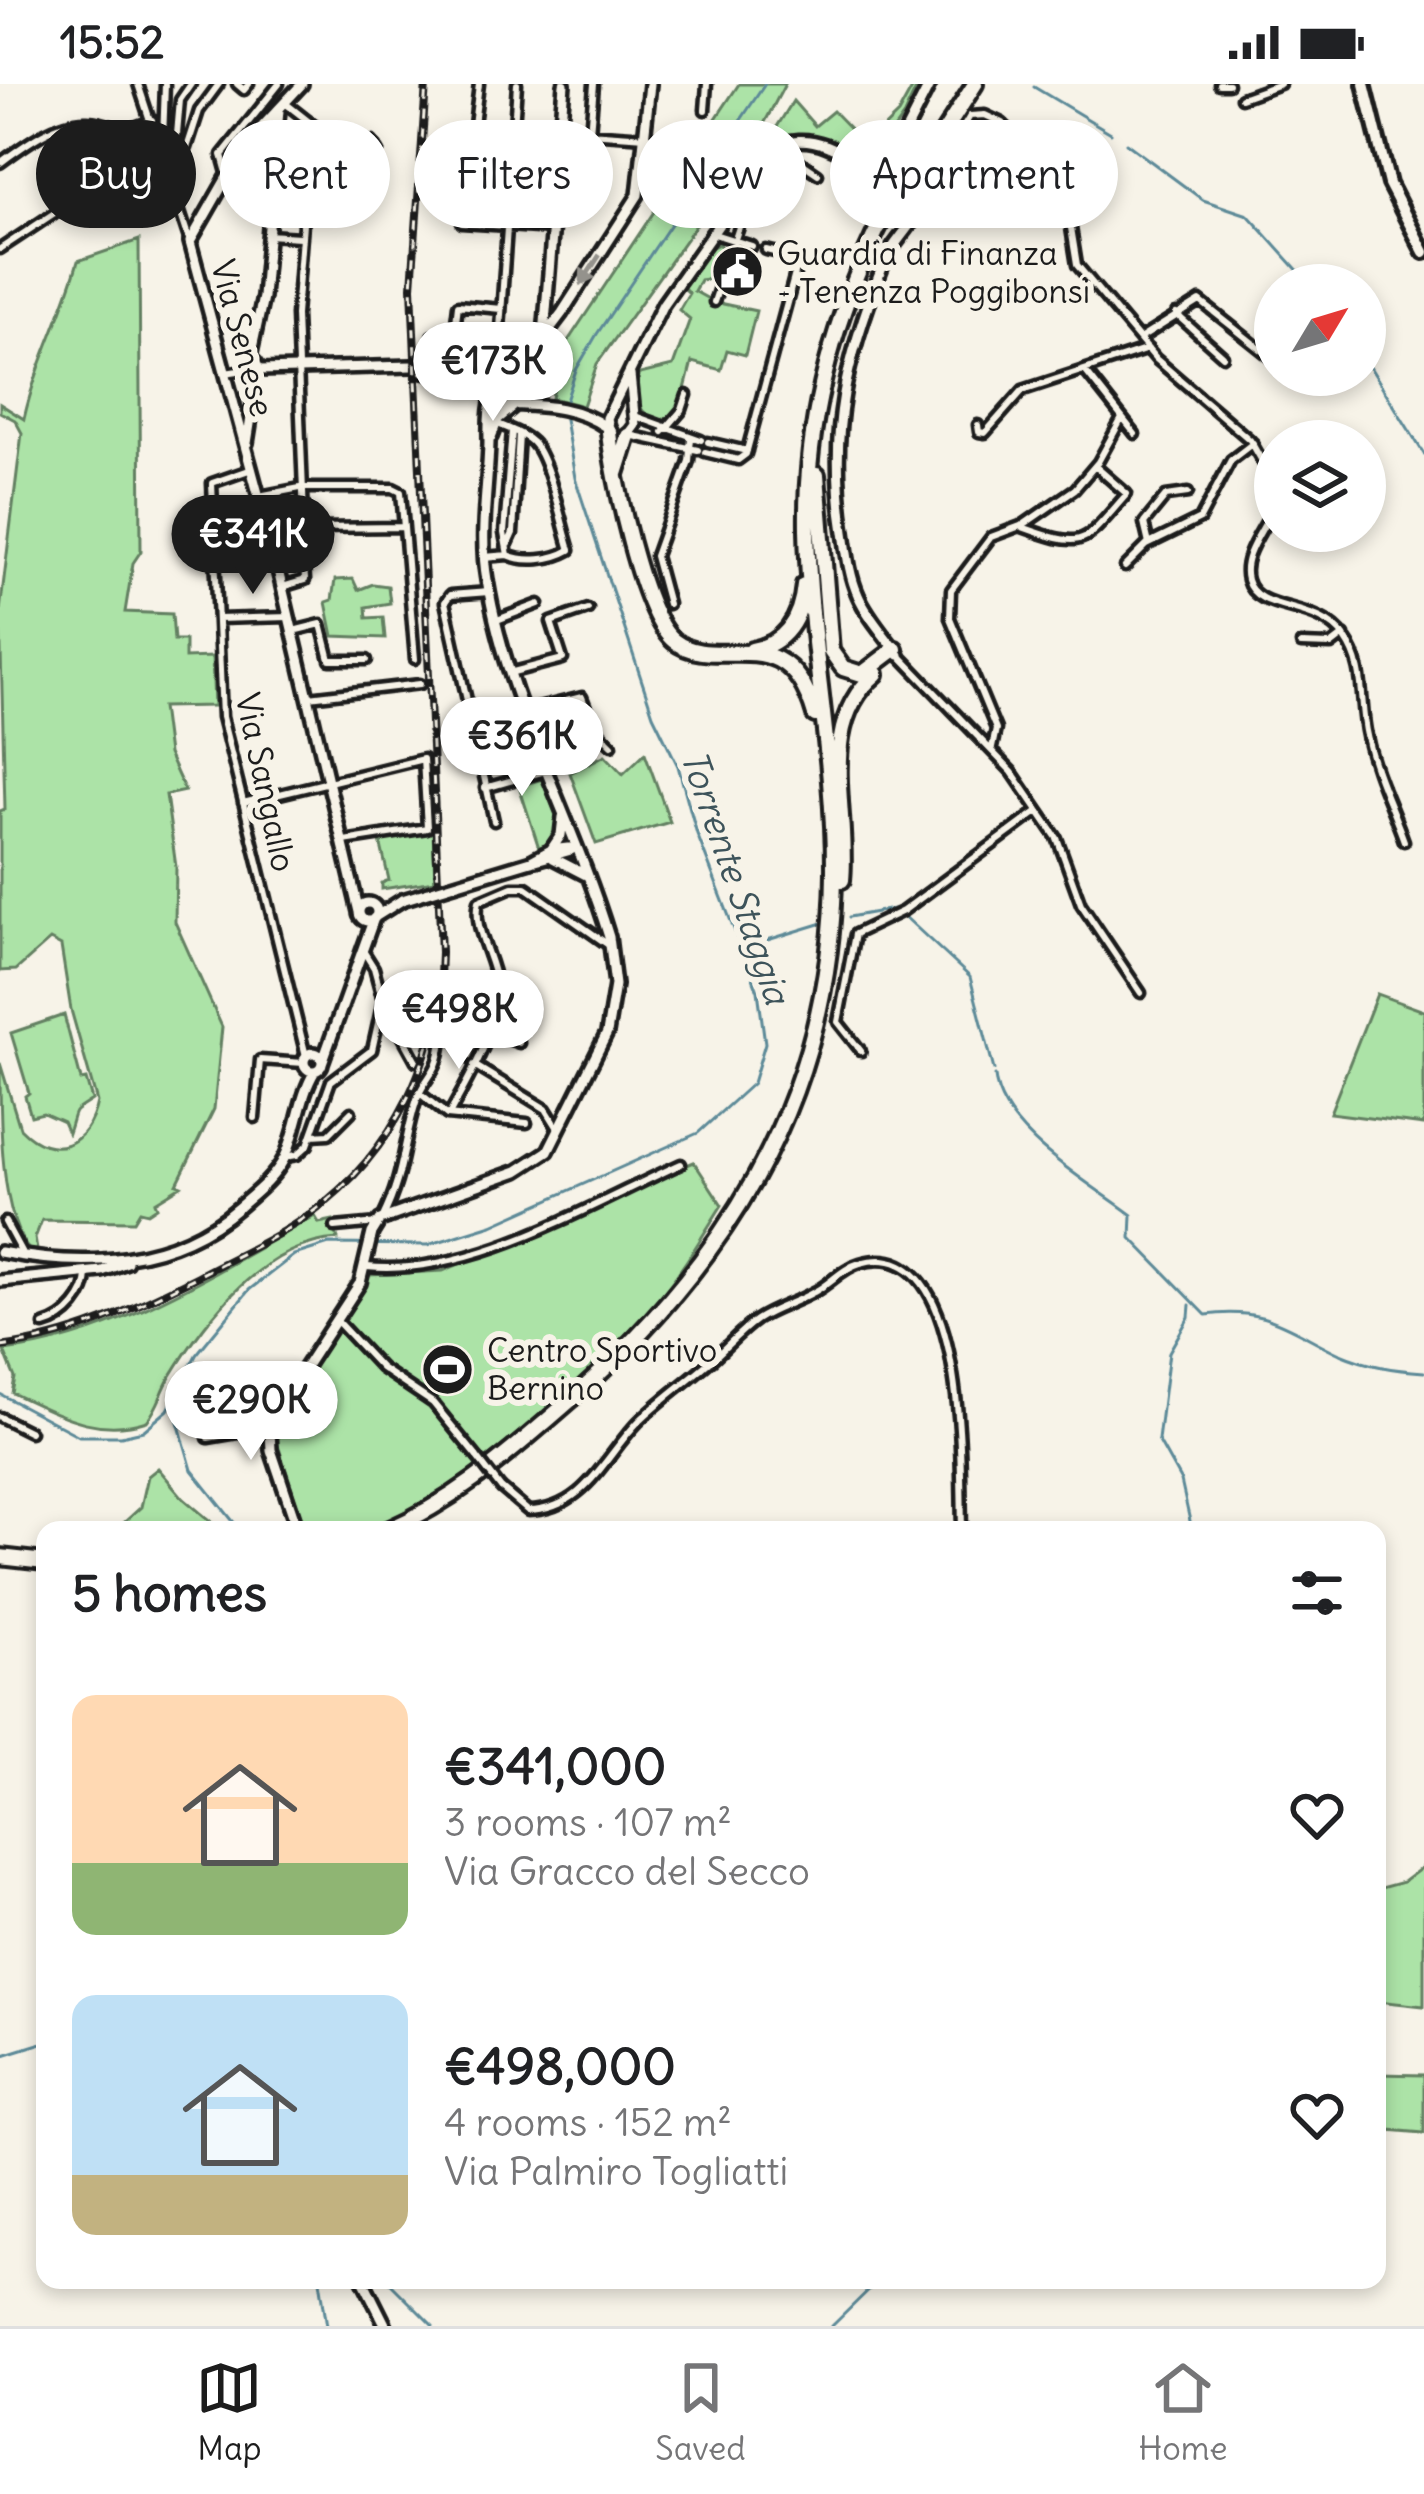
<!DOCTYPE html>
<meta charset="utf-8">
<style>
body{margin:0;font-family:Delius,sans-serif;background:#f6f6f6;color:#202124;height:100vh;display:flex;flex-direction:column;font-size:45px;white-space:nowrap}
*{box-sizing:border-box;margin:0}
p{font-size:39px;color:#757577}
.icon{flex:none;width:66px;height:66px;fill:none;stroke:currentColor;stroke-width:2;stroke-linecap:round;stroke-linejoin:round}
.map{position:relative;flex:1;overflow:hidden}
.sheet{position:absolute;left:36px;top:1437px;width:1350px;height:768px;display:flex;flex-direction:column;background:#fff;border-radius:24px;box-shadow:0 6px 18px #0003}
.sheet>*{flex:none}
.banner{position:absolute;left:36px;top:36px;width:1353px;height:108px;display:flex;gap:24px}
.needle{width:78px;rotate:52deg}
.buttons{position:absolute;left:1254px;top:180px;display:grid;gap:24px}
.buttons a{display:grid;place-items:center;width:132px;height:132px;border-radius:50%;background:#fff;box-shadow:0 6px 18px #0003;font-size:60px}
.price{position:absolute;translate:-50% -102px;padding:0 27px;border-radius:42px;background:#fff;color:#222;font-size:39px;line-height:78px;filter:drop-shadow(0 3px 6px #0008)}
.price::after{content:'';position:absolute;left:50%;top:72px;width:36px;height:27px;margin-left:-18px;background:inherit;clip-path:polygon(0 0,100% 0,50% 100%)}
.price.current{background:#1c1c1c;color:#fff}
ul{padding:0;list-style:none}
li{display:flex;align-items:center;gap:36px;height:300px;padding:0 36px}
li span{display:grid;place-items:center;flex:none;width:336px;height:240px;border-radius:24px;color:#555}
li>.icon{margin-inline-start:auto}
span .icon{width:144px;height:144px;fill:#fffc;stroke-width:1}
li b{font-size:51px}
h2{display:flex;justify-content:space-between;align-items:center;height:144px;padding:0 36px;font-size:51px}
.chip{padding:0 42px;border-radius:54px;background:#fff;box-shadow:0 6px 18px #0003;font-size:42px;line-height:108px}
.chip.current{background:#1c1c1c;color:#fff}
.status{display:flex;justify-content:space-between;align-items:center;height:84px;padding:0 60px;background:#fff;direction:ltr}
.status svg{height:33px;fill:currentColor}
.menu{display:flex;justify-content:space-around;align-items:center;height:168px;border-top:3px solid #e0e0e0;background:#fff;font-size:33px;color:#757577}
.menu a{display:grid;justify-items:center;gap:6px}
.menu .current{color:#1c1c1c}
.map>svg:first-child{display:block}
.green{fill:#ace3a7;stroke:#648062;stroke-width:3}
.lines{fill:none;stroke-linecap:round;stroke-linejoin:round}
.stream{stroke:#5d8a98;stroke-width:3}
.street-casing{stroke:#1c1c1c;stroke-width:15}
.secondary-casing{stroke:#1c1c1c;stroke-width:18}
.primary-casing{stroke:#1c1c1c;stroke-width:20}
.highway-casing{stroke:#1c1c1c;stroke-width:22}
.street{stroke:#f7f3e8;stroke-width:6}
.secondary{stroke:#f7f3e8;stroke-width:9}
.primary{stroke:#f7f3e8;stroke-width:10}
.highway{stroke:#f7f3e8;stroke-width:14}
.rail-casing{stroke:#1c1c1c;stroke-width:8}
.rail{stroke:#f7f3e8;stroke-width:3;stroke-dasharray:9;stroke-linecap:butt}
.street-bridge-casing{stroke:#1c1c1c;stroke-width:15;stroke-linecap:butt}
.secondary-bridge-casing{stroke:#1c1c1c;stroke-width:18;stroke-linecap:butt}
.highway-bridge-casing{stroke:#1c1c1c;stroke-width:22;stroke-linecap:butt}
.street-bridge{stroke:#f7f3e8;stroke-width:6}
.secondary-bridge{stroke:#f7f3e8;stroke-width:9}
.highway-bridge{stroke:#f7f3e8;stroke-width:14}
.oneway{fill:#94928c}
.labels{text-anchor:middle;stroke-width:12;stroke-linejoin:round;paint-order:stroke}
.poi-label{font-size:33px;fill:#1c1c1c;stroke:#f7f3e8;text-anchor:start}
.street-label{font-size:33px;fill:#1c1c1c;stroke:#f7f3e8}
.water-label{font-size:36px;font-style:italic;fill:#3d535a;stroke:#f7f3e8}
</style>
<div class="status"><b>15:52</b><svg viewBox="0 0 49 12"><path d="M0 12V9h3v3zM5 12V6h3v6zM10 12V3h3v9zM15 12V0h3v12zM26 1h20v11H26zM47 4h2v5h-2z"/></svg></div>
<div class="map">
<svg width="1424" height="2242" viewBox="0 0 1424 2242">
<rect width="100%" height="100%" fill="#f7f3e8"/>
<filter id="ink" filterUnits="userSpaceOnUse"><feTurbulence type="fractalNoise" baseFrequency=".00833" numOctaves="2"/><feDisplacementMap in="SourceGraphic" scale="24" xChannelSelector="R" yChannelSelector="G"/><feConvolveMatrix kernelMatrix="1 2 1 2 8 2 1 2 1" color-interpolation-filters="sRGB"/></filter>
<g filter="url(#ink)">
<path class="green" d="M739 0H785L753 61 597 280 583 322 552 314 562 266Z
M914 1H918L904 31 875 72C842 80 827 38 770 54L793 17 815 42 833 27 866 61 898 30Z
M139 156 141 467 133 479 125 528 172 530 174 556H185V574L212 573 214 622 162 623 168 670 185 707 166 711 176 783 175 838 222 943 214 1025 177 1100 181 1102 155 1118 157 1123 148 1129 140 1127 134 1137 42 1136 35 1154 37 1166 31 1168C0 1136 0 1036 0 979L20 1044C53 1078 88 1062 97 1018L71 926 61 862 50 856 16 886 0 887V727L5 725 0 527 22 349 15 336 0 328V320L24 335C36 280 63 231 78 177Z
M719 160 723 167 715 194 700 196 694 207 714 218 756 227 745 271 727 266 721 286 692 278C685 302 683 334 656 337 637 328 633 311 636 291L673 282 690 235 679 226 689 209 682 202 706 166Z
M353 495 358 506 373 500 388 502 390 519 366 523 367 534 383 533 385 554 333 552 326 518 332 516 335 496Z
M645 669 670 738 596 760 570 689 605 671 623 690Z
M542 695 558 737 551 757 539 764 519 702Z
M433 746 435 797 382 805V799L389 796 380 757 375 754Z
M1377 910 1424 927V1041L1330 1029Z
M64 931 81 996 86 995 92 1016C69 1031 77 1023 68 1049L63 1038 43 1029 31 1032 25 1012 29 1009 11 949Z
M694 1078 722 1121C701 1154 681 1189 655 1219 598 1284 442 1428 360 1446 343 1449 322 1446 305 1446L276 1355C282 1304 341 1235 370 1191L443 1187Z
M315 1132 319 1139 333 1136 338 1155C263 1159 206 1234 169 1295 161 1309 158 1324 147 1337 96 1353 58 1330 12 1309L15 1294 4 1267C118 1253 217 1187 315 1132Z
M158 1384 184 1415 221 1446H116L141 1423 148 1392Z
M1424 1782V1922L1377 1917V1805L1403 1798Z
M1377 1990 1424 1991V2049L1377 2045Z"/>
<g class="lines">
<path class="stream" d="M1034 3 1111 49
M1126 59 1203 116 1248 131 1311 201
M1365 275 1424 370
M565 320 576 286 597 250 765 0
M903 831 970 893 994 986
M849 833 899 824
M761 858 823 839
M995 992C1000 1048 1090 1099 1132 1131L1131 1154 1206 1231C1267 1222 1289 1246 1340 1270 1368 1282 1394 1286 1424 1288
M1190 1221 1189 1233 1169 1268 1158 1356 1181 1397 1192 1446
M0 1310 79 1352H121L143 1347 168 1326 196 1271 249 1206 294 1171 329 1160 428 1161 492 1141 698 1049 753 999 765 959 758 907 697 750 678 682 653 631 575 394 564 329
M174 1324 192 1386 240 1446
M0 1972 45 1958
M320 2196 327 2242
M387 2196 433 2242
M832 2242 879 2196"/>
<defs>
<path id="street" d="M138 0 190 158
M237 0 244 6 249 0
M479 0 462 139 553 145
M1219 0H1228
M1241 14 1280 0
M285 19C304 33 354 77 374 75L378 68 372 58H349L333 49 329 52 307 87 296 231 304 433 314 444 404 443
M705 26 707 0
M560 47 674 55
M590 49 594 0
M163 56 165 0
M513 58 557 62
M176 62 180 16 191 0
M273 76 310 78
M0 79C23 62 57 36 87 37 122 38 109 55 152 36
M227 89 222 71 279 0
M509 114 554 116
M920 115 970 32 985 31 1002 39 1048 84 1067 119 1077 181 1156 275 1250 356 1275 400
M711 149 752 162
M268 151 300 153
M0 165 68 120 97 76 169 62 187 64 199 27 219 0
M714 218 742 134 781 75 793 73 818 90
M1176 230 1223 272
M1141 254 1200 217 1273 275
M429 278 432 252 454 254 458 221 501 225
M1086 288 1135 350
M225 289 251 285
M502 298 497 288 517 0
M635 332 701 356
M498 340C509 345 523 349 532 358 549 374 562 442 570 466 553 476 525 479 508 471L504 449 512 346
M978 341 979 348 985 349 1023 306 1148 265
M663 348 682 326 687 311
M629 351 698 366
M708 358 747 367
M705 368 738 376 746 370 797 182 791 172 766 166
M252 385 212 399 222 633 306 972
M259 412 300 404H393L401 408 415 575
M1275 419C1267 443 1240 470 1247 496 1256 530 1319 516 1345 554 1367 585 1359 618 1367 652 1374 688 1392 723 1404 757
M1022 443C1088 467 1083 459 1127 410L1095 382
M508 460 513 449 519 351
M1149 460 1144 439 1166 412 1188 409
M484 473 508 471
M1125 483 1147 461 1200 435 1231 376 1253 359
M282 503 305 496 304 481
M489 508 450 511 445 518 494 737
M668 520 655 472 689 377 691 354
M218 535 290 533
M497 536 539 520
M293 547 321 540 330 576H367
M1301 560 1331 561 1344 551
M899 571 1012 688 1057 754 1081 820 1141 909
M513 588 563 575 551 538 588 525
M309 613 420 600
M526 627 582 613 593 642 612 661
M992 664 996 645 950 534 951 506 991 453 1023 441 1075 405 1098 378 1121 336
M478 668 532 652
M485 704 545 687
M243 719 423 675 427 744 344 757
M364 868 374 884 383 917 416 977
M489 948 519 959
M861 967 838 938 855 850 903 827 1038 727
M474 981 546 1025 559 1046
M421 1010 447 1031 527 1039
M449 1031C469 993 501 944 496 899 493 873 472 844 479 817L512 803H526L610 862
M255 1034 260 976 304 979
M312 1051 329 1050 351 1028
M285 1073 297 1071 308 1061 331 997 372 966 383 917
M382 1135C405 1089 402 1061 417 1015 427 988 438 993 442 955
M5 1138 24 1173
M335 1143 378 1139
M367 1183C471 1193 588 1122 681 1080
M336 1236 381 1284 433 1319 477 1373
M44 1241C67 1235 88 1211 87 1188
M0 1333 30 1348
M208 1354 249 1347 281 1317
M501 1404 528 1427C585 1426 604 1373 638 1338 659 1317 685 1299 708 1279 724 1266 739 1248 756 1236 774 1224 795 1219 814 1208 830 1200 842 1184 860 1179 969 1147 960 1387 962 1446"/>
<path id="secondary" d="M302 0 246 60 190 158 273 465 359 828
M854 78 880 81 921 119C915 141 892 158 883 181 846 276 828 346 844 448 847 469 849 491 858 511 867 532 885 552 899 571
M885 88 930 0
M544 252 564 0
M255 278 260 286 412 282
M424 287C456 292 483 299 505 320 541 322 574 321 606 343
M515 291 562 229 638 111 650 0
M610 350 607 334 663 220 772 65C805 43 852 67 871 97L893 98
M491 353 498 335 515 321
M626 353 635 341 630 291
M247 359 253 321 251 269 263 213 279 26
M551 766 561 751 563 733
M553 774 586 791
M536 776 571 766
M531 777 551 766 576 763
M359 828a9 9 0 1 1 18 0a9 9 0 1 1-18 0Z
M375 833 402 816
M304 978a9 9 0 1 1 18 0a9 9 0 1 1-18 0Z
M322 979 374 834
M0 1168C85 1184 171 1182 239 1123 255 1109 274 1094 284 1075 298 1047 299 1013 315 987
M0 1197 102 1187 127 1178
M298 1446 271 1366 270 1347 276 1328 360 1199 372 1149 380 1136 517 1087 548 1067 607 949 615 901 609 853C573 734 507 620 487 496 479 450 488 405 489 359 489 332 485 299 518 291L532 305 518 320
M363 2196 386 2242"/>
<path id="primary" d="M1364 0 1389 100 1424 168"/>
<path id="highway" d="M914 95 975 0
M609 348C613 391 642 532 674 557 718 591 786 530 815 631
M616 390 628 352
M817 391 831 567 843 584 862 590 895 565
M752 566C786 560 801 534 804 501
M842 796C849 727 815 641 876 590
M388 1446C451 1418 499 1378 551 1333 721 1189 832 1019 834 789 835 674 809 560 807 445 805 329 839 216 893 114
M0 1473 45 1478"/>
</defs>
<use href="#street" class="street-casing"/>
<use href="#secondary" class="secondary-casing"/>
<use href="#primary" class="primary-casing"/>
<use href="#highway" class="highway-casing"/>
<use href="#street" class="street"/>
<use href="#secondary" class="secondary"/>
<use href="#primary" class="primary"/>
<use href="#highway" class="highway"/>
<defs>
<path id="rail" d="M0 1263C73 1254 133 1225 198 1192 235 1172 277 1154 311 1129 396 1067 440 972 441 868L412 203 426 0"/>
</defs>
<use href="#rail" class="rail-casing"/>
<use href="#rail" class="rail"/>
<defs>
<path id="street-bridge" d="M477 1373 501 1404"/>
<path id="secondary-bridge" d="M402 816 531 777"/>
<path id="highway-bridge" d="M899 119 914 95"/>
</defs>
<use href="#street-bridge" class="street-bridge-casing"/>
<use href="#secondary-bridge" class="secondary-bridge-casing"/>
<use href="#highway-bridge" class="highway-bridge-casing"/>
<use href="#street-bridge" class="street-bridge"/>
<use href="#secondary-bridge" class="secondary-bridge"/>
<use href="#highway-bridge" class="highway-bridge"/>
</g>
<defs><path id="oneway-solid" d="M-6-.8H1V-3.2L6.5 0L1 3.2V.8H-6Z" transform="scale(3)"/></defs>
<use class="oneway" href="#oneway-solid" transform="translate(590 186) rotate(123)"/>
</g>
<defs>
<symbol id="civic-disc" viewBox="-11 -11 22 22"><circle r="9.5" fill="#1c1c1c" stroke="#f7f3e8"/><path d="M-.6-6.5H3V-4.5H.6V-3L4-1V1h2V6H-6V1h2V-1L-.6-3ZM-1.2 2.5V6h2.4V2.5Z" fill="#fff"/></symbol>
<symbol id="stadium-disc" viewBox="-11 -11 22 22"><circle r="9.5" fill="#1c1c1c" stroke="#f7f3e8"/><path d="M0-5a6.5 5 0 1 0 0 10a6.5 5 0 1 0 0-10ZM-3.5-1.8h7v3.6h-7Z" fill="#fff"/></symbol>
</defs>
<g fill-rule="evenodd">
<use href="#civic-disc" x="708" y="158" width="59" height="59"/>
<use href="#stadium-disc" x="418" y="1256" width="59" height="59"/>
</g>
<g class="labels">
<g class="poi-label">
<text x="777" y="181">Guardia di Finanza<tspan x="777" dy="38">- Tenenza Poggibonsi</tspan></text>
<text x="487" y="1278">Centro Sportivo<tspan x="487" dy="38">Bernino</tspan></text>
</g>
<g class="street-label">
<text transform="translate(243 254) rotate(75)" y="12">Via Senese</text>
<text transform="translate(266 698) rotate(78)" y="12">Via Sangallo</text>
</g>
<g class="water-label">
<text transform="translate(736 793) rotate(71)" y="13">Torrente Staggia</text>
</g>
</g>
</svg>
<div class="buttons">
<a><svg class="needle" viewBox="-14 -14 28 28"><path d="M0-13l5 13h-10z" fill="#e53935"/><path d="M0 13l5-13h-10z" fill="#757577"/></svg></a>
<a><svg class="icon" aria-label="layers" viewBox="0 0 24 24"><path d="M12 4l9 5-9 5-9-5zM3 14l9 5 9-5"/></svg></a>
</div>
<b class="price" style="left:493px;top:340px">€173K</b>
<b class="price current" style="left:253px;top:513px">€341K</b>
<b class="price" style="left:522px;top:715px">€361K</b>
<b class="price" style="left:459px;top:988px">€498K</b>
<b class="price" style="left:251px;top:1379px">€290K</b>
<div class="banner">
<a class="chip current">Buy</a>
<a class="chip">Rent</a>
<a class="chip">Filters</a>
<a class="chip">New</a>
<a class="chip">Apartment</a>
</div>
<section class="sheet">
<h2>5 homes<svg class="icon" aria-label="filters" viewBox="0 0 24 24"><path d="M4 7h16M4 17h16"/><circle cx="9" cy="7" r="2"/><circle cx="15" cy="17" r="2"/></svg></h2>
<ul>
<li><span style="background:linear-gradient(#ffd9b3 70%,#8fb573 0)"><svg class="icon" aria-label="home" viewBox="0 0 24 24"><path d="M3 11l9-7 9 7M6 9v11h12V9"/></svg></span><div><b>€341,000</b><p>3 rooms · 107 m²</p><p>Via Gracco del Secco</p></div><svg class="icon" aria-label="heart" viewBox="0 0 24 24"><path d="M12 20l-8-8c-3-5 5-10 8-4 3-6 11-1 8 4z"/></svg></li>
<li><span style="background:linear-gradient(#bfe0f5 75%,#c2b280 0)"><svg class="icon" aria-label="home" viewBox="0 0 24 24"><path d="M3 11l9-7 9 7M6 9v11h12V9"/></svg></span><div><b>€498,000</b><p>4 rooms · 152 m²</p><p>Via Palmiro Togliatti</p></div><svg class="icon" aria-label="heart" viewBox="0 0 24 24"><path d="M12 20l-8-8c-3-5 5-10 8-4 3-6 11-1 8 4z"/></svg></li>
</ul>
</section>
</div>
<nav class="menu">
<a class="current"><svg class="icon" aria-label="map" viewBox="0 0 24 24"><path d="M3 6l6-2 6 2 6-2v14l-6 2-6-2-6 2zM9 4v14M15 6v14"/></svg>Map</a>
<a><svg class="icon" aria-label="saved" viewBox="0 0 24 24"><path d="M7 4h10v16l-5-4-5 4z"/></svg>Saved</a>
<a><svg class="icon" aria-label="home" viewBox="0 0 24 24"><path d="M3 11l9-7 9 7M6 9v11h12V9"/></svg>Home</a>
</nav>
